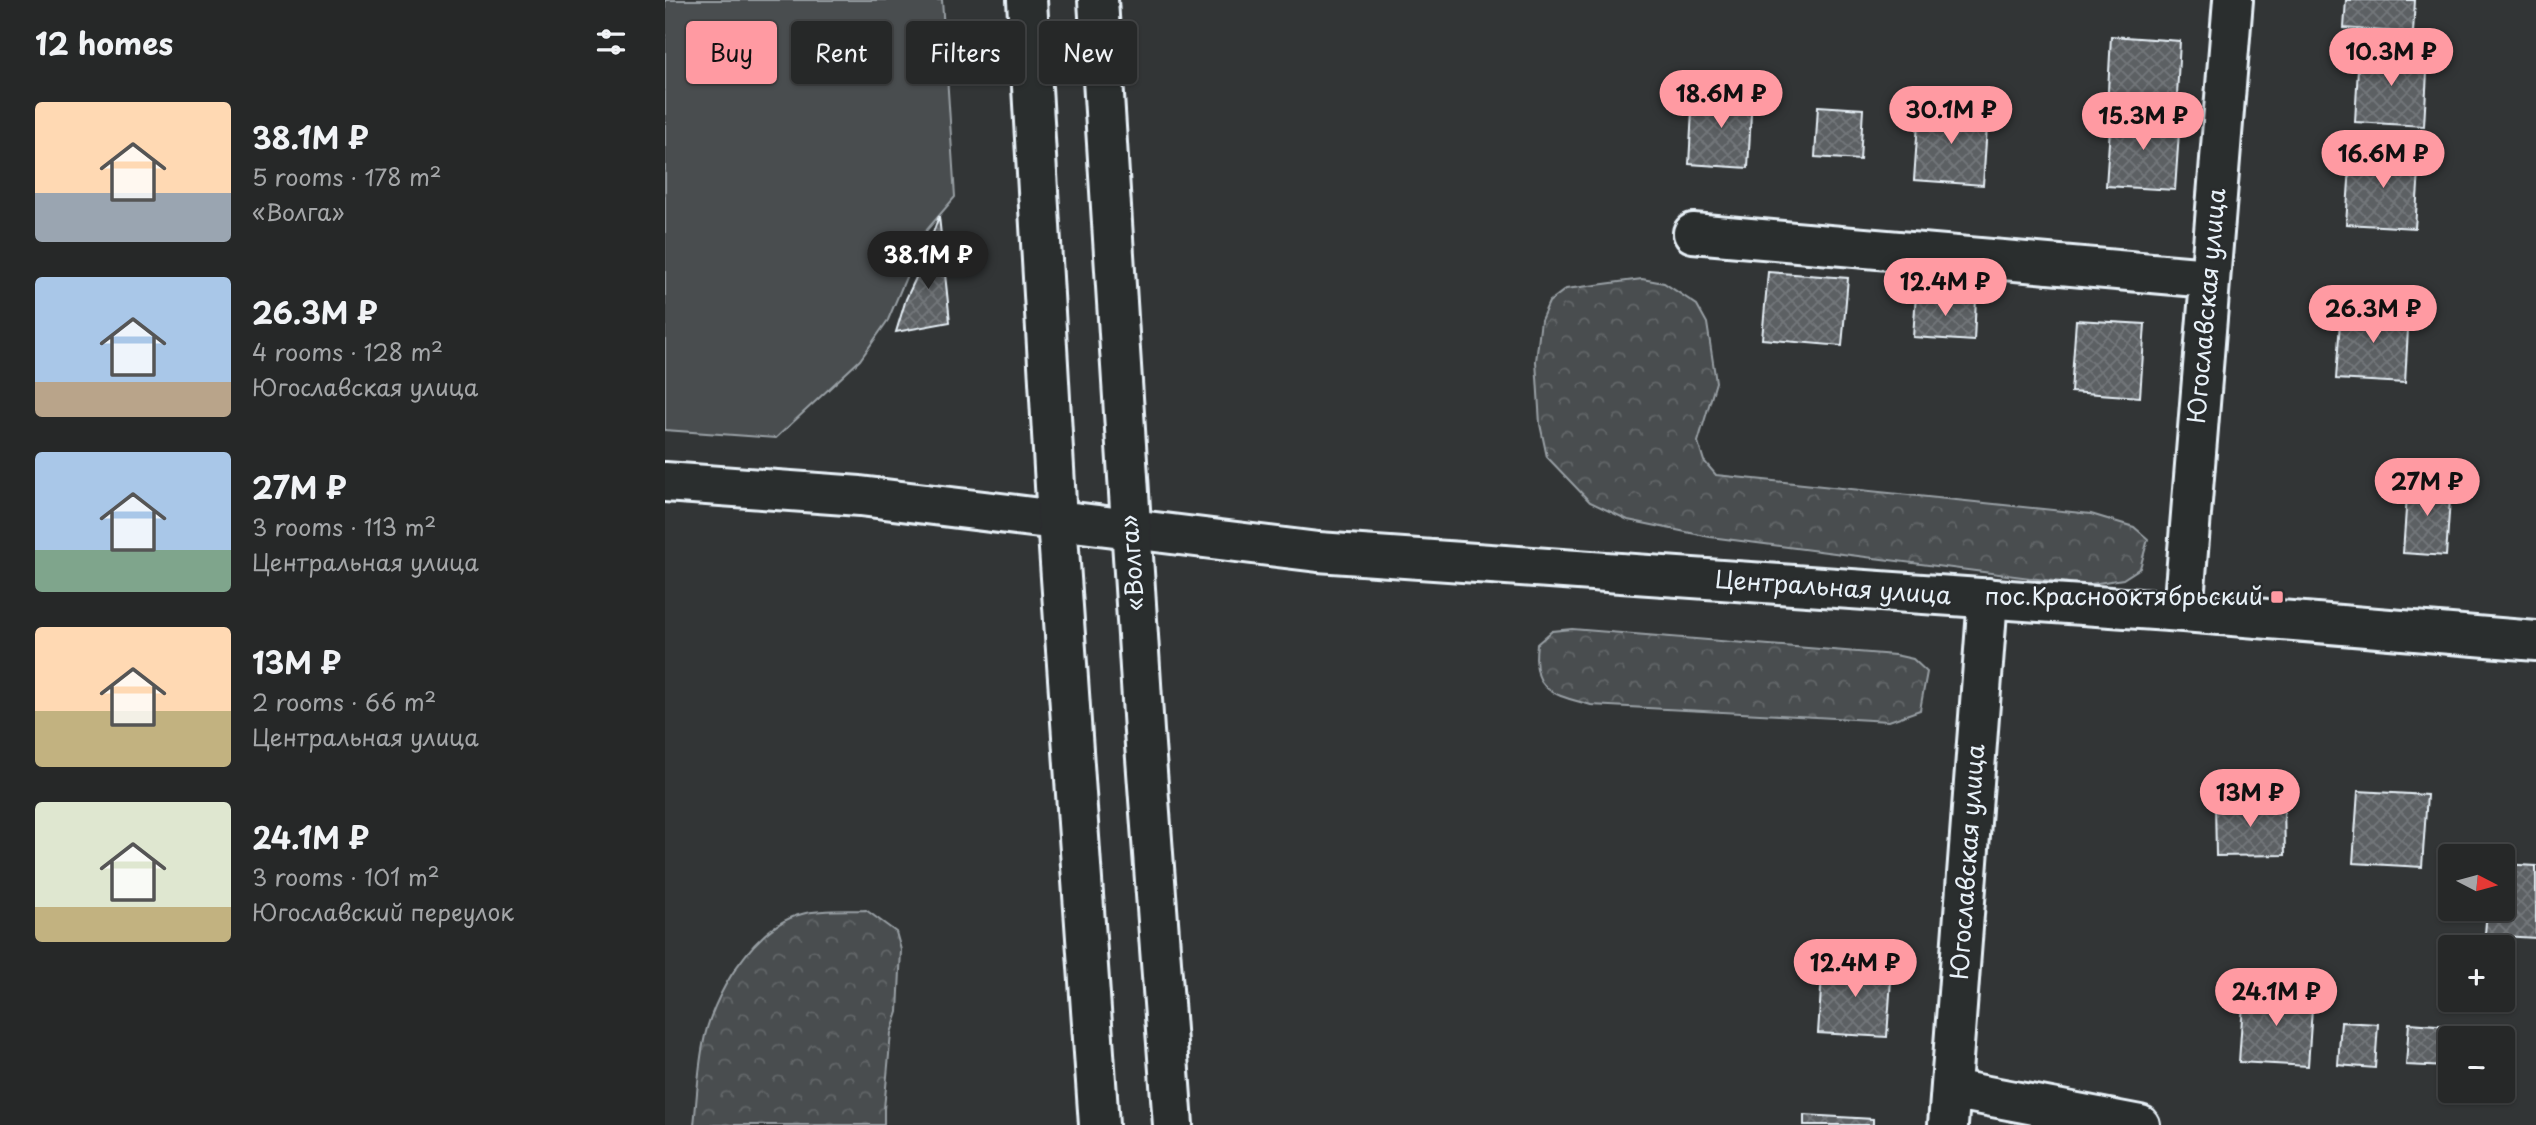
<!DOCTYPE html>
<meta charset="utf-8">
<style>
body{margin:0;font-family:"Playpen Sans",sans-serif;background:#323434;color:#f1f3f6;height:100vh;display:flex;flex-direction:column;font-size:26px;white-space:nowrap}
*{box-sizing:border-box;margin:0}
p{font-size:23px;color:#a4a6a8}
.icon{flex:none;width:38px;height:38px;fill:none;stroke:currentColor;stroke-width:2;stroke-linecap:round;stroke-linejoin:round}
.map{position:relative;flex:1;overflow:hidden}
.panel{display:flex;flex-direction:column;background:#262828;width:665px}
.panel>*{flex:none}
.guide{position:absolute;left:21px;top:21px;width:665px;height:63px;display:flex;gap:14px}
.needle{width:46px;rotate:96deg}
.controls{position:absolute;left:1773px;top:844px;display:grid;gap:14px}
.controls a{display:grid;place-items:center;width:77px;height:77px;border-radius:7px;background:#262828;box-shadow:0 2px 5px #0004,0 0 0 2px #424445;font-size:35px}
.price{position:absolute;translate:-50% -60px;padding:0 16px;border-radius:24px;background:#ff9aa2;color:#111;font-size:23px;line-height:46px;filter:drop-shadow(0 2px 4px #0008)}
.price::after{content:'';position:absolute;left:50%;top:42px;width:21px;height:16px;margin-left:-10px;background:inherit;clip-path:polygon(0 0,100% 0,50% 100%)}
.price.selected{background:#222;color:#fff}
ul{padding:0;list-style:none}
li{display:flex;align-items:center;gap:21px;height:175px;padding:0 35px}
li span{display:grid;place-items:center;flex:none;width:196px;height:140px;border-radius:7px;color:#555}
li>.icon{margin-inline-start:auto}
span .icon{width:84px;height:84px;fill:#fffc;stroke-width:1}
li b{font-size:30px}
h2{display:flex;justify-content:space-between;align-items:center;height:84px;padding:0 35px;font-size:30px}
.tag{padding:0 24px;border-radius:7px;background:#262828;box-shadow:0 2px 5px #0004,0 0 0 2px #424445;font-size:24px;line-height:63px}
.tag.selected{background:#ff9aa2;color:#111}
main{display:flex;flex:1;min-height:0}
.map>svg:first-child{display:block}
.grass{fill:#494d4f;stroke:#989fa4;stroke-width:2}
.forest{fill:url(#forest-crowns);stroke:#989fa4;stroke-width:2}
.building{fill:url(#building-cross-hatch);stroke:#e8f1f8;stroke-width:2}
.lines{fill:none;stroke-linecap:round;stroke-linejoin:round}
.minor-casing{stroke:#e8f1f8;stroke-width:44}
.major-casing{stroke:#e8f1f8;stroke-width:44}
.highway-casing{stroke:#e8f1f8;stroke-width:44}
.minor{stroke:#2a2d2e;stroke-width:38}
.major{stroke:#2a2d2e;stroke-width:38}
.highway{stroke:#2a2d2e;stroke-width:38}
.poi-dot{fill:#ff9aa2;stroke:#2a2d2e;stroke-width:2.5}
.labels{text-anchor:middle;stroke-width:5;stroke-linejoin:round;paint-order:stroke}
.street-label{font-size:24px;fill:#e8f1f8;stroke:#2a2d2e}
.poi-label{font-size:24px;fill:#e8f1f8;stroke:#2a2d2e;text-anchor:end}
</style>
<main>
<section class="panel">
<h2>12 homes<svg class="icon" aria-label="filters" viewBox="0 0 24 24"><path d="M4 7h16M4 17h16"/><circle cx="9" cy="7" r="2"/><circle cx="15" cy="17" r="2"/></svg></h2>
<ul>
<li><span style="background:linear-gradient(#ffd9b3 65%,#9aa5b1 0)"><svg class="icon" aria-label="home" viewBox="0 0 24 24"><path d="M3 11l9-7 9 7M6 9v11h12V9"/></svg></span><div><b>38.1M ₽</b><p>5 rooms · 178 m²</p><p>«Волга»</p></div></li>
<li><span style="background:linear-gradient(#a9c7e8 75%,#b9a48a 0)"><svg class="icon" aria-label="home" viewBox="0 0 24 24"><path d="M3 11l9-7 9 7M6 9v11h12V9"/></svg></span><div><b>26.3M ₽</b><p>4 rooms · 128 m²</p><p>Югославская улица</p></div></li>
<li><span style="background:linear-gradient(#a9c7e8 70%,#7fa58c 0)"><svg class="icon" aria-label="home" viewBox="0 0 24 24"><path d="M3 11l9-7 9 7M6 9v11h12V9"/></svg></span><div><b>27M ₽</b><p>3 rooms · 113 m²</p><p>Центральная улица</p></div></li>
<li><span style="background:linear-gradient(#ffd9b3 60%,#c2b280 0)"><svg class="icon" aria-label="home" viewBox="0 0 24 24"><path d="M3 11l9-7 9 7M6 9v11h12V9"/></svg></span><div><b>13M ₽</b><p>2 rooms · 66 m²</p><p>Центральная улица</p></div></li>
<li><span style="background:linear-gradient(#dfe7d0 75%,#c2b280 0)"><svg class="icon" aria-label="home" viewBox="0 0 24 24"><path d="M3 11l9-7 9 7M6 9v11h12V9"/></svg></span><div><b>24.1M ₽</b><p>3 rooms · 101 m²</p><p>Югославский переулок</p></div></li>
</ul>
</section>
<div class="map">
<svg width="1871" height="1125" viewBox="0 0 1871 1125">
<defs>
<pattern id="forest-crowns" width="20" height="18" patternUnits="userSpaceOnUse" patternTransform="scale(1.75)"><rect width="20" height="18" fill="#494d4f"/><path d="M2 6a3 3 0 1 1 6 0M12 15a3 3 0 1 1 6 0" fill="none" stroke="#636769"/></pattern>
<pattern id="building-cross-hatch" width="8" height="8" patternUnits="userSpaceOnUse" patternTransform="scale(1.75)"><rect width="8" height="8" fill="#5c6063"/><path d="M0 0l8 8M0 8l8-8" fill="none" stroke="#73777a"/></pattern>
</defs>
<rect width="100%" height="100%" fill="#323536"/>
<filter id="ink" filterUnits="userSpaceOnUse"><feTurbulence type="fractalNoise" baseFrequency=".0143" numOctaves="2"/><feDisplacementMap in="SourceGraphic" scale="14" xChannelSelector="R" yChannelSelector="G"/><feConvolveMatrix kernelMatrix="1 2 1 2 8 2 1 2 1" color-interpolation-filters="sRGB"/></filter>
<g filter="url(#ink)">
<path class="grass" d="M0 0H277L290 197 260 232 223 320 195 360 111 438 0 430Z"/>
<path class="forest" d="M977 279 999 283 1032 305 1042 323 1051 382 1033 442 1039 461 1051 475 1426 514 1469 527 1483 539 1475 568 1458 579 1420 585 1045 537 963 520 925 502 882 457 875 424 871 361 876 320 884 302 901 289Z
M907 629 1230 655 1248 659 1262 672 1255 710 1224 721 926 705C887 694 866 692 872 644L887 631Z
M201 910 231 932 236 950 233 1012 226 1033 219 1109V1125H29C32 1098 33 1071 38 1045 46 998 88 926 137 914 157 909 181 911 201 910Z"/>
<path class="building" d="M1681 0H1750L1748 33 1679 28Z
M1446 36 1515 41 1511 113 1442 109Z
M1694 49 1763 54 1759 126 1690 122Z
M1028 92 1087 96 1083 168 1024 164Z
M1153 106 1198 109 1195 160 1150 157Z
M1254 108 1323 112 1318 185 1249 180Z
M1446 113 1515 118 1510 190 1441 186Z
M1686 152 1755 156 1750 228 1681 224Z
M274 216 285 322 231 332 241 299 256 267Z
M1103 272 1183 278 1177 346 1097 339Z
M1251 294 1311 298 1309 341 1248 337Z
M1676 307 1744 311 1740 383 1671 379Z
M1411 320 1480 324 1475 397 1406 392Z
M1743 481 1786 484 1781 556 1738 553Z
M1693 791 1762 795 1757 867 1688 863Z
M1619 802 1620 855 1551 856 1550 803Z
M1838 864 1871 866V938L1820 935 1822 908H1838Z
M1158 961 1227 965 1222 1037 1153 1033Z
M1579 989 1648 994 1643 1066 1574 1062Z
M1676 1022 1713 1024 1710 1068 1673 1065Z
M1744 1023 1785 1026 1782 1067 1741 1065Z
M1139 1115 1208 1119V1125H1139Z"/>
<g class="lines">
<defs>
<path id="minor" d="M1028 233 1544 278
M466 529 653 552 1518 612 1871 641
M1518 612 1568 0
M1286 1089 1475 1125
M1283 1125 1323 598"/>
<path id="major" d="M0 482 195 496 392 520"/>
<path id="highway" d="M362 0 392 520 434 1125
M433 0 479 731 508 1125
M392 520 466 529"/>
</defs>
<use href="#minor" class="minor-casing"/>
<use href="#major" class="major-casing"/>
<use href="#highway" class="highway-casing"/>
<use href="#minor" class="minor"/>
<use href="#major" class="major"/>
<use href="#highway" class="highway"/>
</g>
</g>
<rect class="poi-dot" x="1605" y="590" width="14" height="14" rx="3.5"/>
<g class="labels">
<g class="street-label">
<text transform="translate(1542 306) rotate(-85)" y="8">Югославская улица</text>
<text transform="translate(468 563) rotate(-94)" y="8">«Волга»</text>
<text transform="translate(1168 588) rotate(4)" y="8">Центральная улица</text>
<text transform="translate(1303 862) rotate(-86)" y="8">Югославская улица</text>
</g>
<g class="poi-label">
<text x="1598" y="605">пос.Краснооктябрьский</text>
</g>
</g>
</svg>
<div class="controls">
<a><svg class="needle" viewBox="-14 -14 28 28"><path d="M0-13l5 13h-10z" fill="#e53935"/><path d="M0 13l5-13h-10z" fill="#a4a6a8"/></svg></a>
<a>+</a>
<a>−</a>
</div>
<b class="price" style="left:1726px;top:88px">10.3M ₽</b>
<b class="price" style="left:1056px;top:130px">18.6M ₽</b>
<b class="price" style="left:1286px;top:146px">30.1M ₽</b>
<b class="price" style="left:1478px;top:152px">15.3M ₽</b>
<b class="price" style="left:1718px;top:190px">16.6M ₽</b>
<b class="price selected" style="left:263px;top:291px">38.1M ₽</b>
<b class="price" style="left:1280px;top:318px">12.4M ₽</b>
<b class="price" style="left:1708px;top:345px">26.3M ₽</b>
<b class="price" style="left:1762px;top:518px">27M ₽</b>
<b class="price" style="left:1585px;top:829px">13M ₽</b>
<b class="price" style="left:1190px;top:999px">12.4M ₽</b>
<b class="price" style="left:1611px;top:1028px">24.1M ₽</b>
<div class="guide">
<a class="tag selected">Buy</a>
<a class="tag">Rent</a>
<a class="tag">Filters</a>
<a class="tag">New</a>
</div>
</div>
</main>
